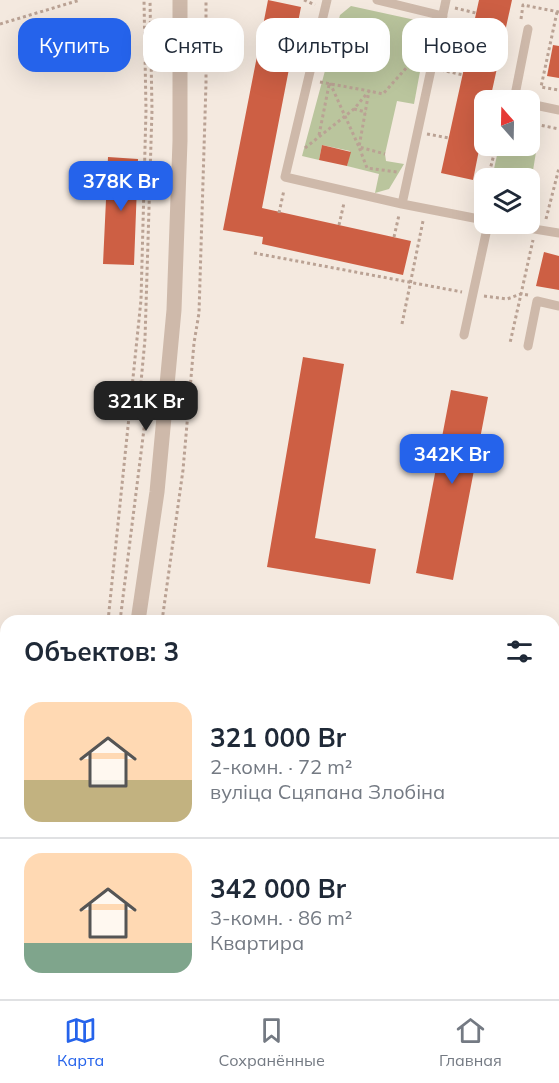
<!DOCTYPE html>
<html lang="ru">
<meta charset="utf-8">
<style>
body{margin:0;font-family:Mulish,sans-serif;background:#f2f2f3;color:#1f2937;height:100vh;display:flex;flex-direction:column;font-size:22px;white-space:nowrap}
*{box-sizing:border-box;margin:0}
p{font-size:20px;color:#747a83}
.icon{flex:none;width:33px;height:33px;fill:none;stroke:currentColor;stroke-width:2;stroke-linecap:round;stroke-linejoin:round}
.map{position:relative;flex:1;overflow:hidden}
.details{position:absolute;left:0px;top:615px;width:560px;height:384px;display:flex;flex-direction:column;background:#fff;border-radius:18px 18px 0 0;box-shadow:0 6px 24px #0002}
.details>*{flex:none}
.banner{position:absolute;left:18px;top:18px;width:524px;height:54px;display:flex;gap:12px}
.needle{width:39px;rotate:340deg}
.controls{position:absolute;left:474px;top:90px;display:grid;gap:12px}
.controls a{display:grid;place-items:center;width:66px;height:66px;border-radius:12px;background:#fff;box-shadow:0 6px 24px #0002;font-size:30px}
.price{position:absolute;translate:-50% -51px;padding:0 14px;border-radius:12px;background:#2563eb;color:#fff;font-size:20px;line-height:39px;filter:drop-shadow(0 2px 3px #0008)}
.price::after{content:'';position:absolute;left:50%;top:36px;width:18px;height:14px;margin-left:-9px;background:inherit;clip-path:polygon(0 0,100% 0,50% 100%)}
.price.current{background:#222;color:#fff}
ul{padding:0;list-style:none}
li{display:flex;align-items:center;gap:18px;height:150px;padding:0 24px}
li+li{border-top:2px solid #e0e1e3}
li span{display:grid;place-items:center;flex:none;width:168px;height:120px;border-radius:18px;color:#555}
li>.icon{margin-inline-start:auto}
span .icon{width:72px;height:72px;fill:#fffc;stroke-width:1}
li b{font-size:26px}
h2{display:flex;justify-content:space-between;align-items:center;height:72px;padding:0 24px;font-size:26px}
.tag{padding:0 21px;border-radius:18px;background:#fff;box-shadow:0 6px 24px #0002;font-size:21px;line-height:54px}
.tag.current{background:#2563eb;color:#fff}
.tabs{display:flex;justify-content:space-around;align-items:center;height:84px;border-top:2px solid #e0e1e3;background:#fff;font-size:16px;color:#747a83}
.tabs a{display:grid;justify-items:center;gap:3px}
.tabs .current{color:#2563eb}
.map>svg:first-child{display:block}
.green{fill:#bac59d}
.building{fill:#cd5f44}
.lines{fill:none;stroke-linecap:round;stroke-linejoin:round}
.path{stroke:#baa294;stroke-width:3;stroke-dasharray:3 3;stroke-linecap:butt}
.service{stroke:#ceb9aa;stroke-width:9}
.minor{stroke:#ceb9aa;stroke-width:15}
.tertiary{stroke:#ceb9aa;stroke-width:15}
</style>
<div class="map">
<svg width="559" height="999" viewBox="0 0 559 999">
<rect width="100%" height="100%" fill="#f4e9df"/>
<path class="green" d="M351 6 429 23 414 104 397 101 385 154 386 161 404 164 389 189 375 193 379 174 347 166 350 151 322 145 319 160 302 156 340 15Z
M499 146 536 152 530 189V178H492Z"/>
<path class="building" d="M268 0 301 7 262 208 411 241 403 275 262 244 263 237 223 230Z
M479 0H512L490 100H484V125L473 180 441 173Z
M553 45 559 46V78L547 76Z
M322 145 351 152 347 166 319 160Z
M108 157 138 159 134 265 103 264Z
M544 252 559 256V290L536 286Z
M303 357 344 364 315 538 376 549 370 584 267 567Z
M451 390 488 397 453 580 416 573Z
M559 947V993L557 999H543L545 993H554V964Z"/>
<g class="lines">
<path class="path" d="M304 0 315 5
M455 8 476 13
M557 12 541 87 559 90
M521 19 523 5 559 12
M333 22 341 23
M0 24 80 0
M293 48 303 51
M441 70 463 75
M320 82 369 91 359 147 367 168 397 172
M330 83 359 147 385 154
M354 109 366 112
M530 123 559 129
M427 134 449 138
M319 135 329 85
M305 148 354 109 369 91 383 94 424 48
M488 178 496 146
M482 207 484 194
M279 213 284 190
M546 219 559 168
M339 225 344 203
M394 237 399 215
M254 253 462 292
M528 295 521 294 533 240
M484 296 507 299 521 294 510 343
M402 324 423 221
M108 621 141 300 146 110 144 0
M120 621 146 413 140 393 145 339 152 110 150 0
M162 621 183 470 194 343 199 313 206 83V0
M42 999 43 993
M94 999 96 993"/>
<path class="service" d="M327 0 285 177 402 204
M377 0 443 16
M446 0 402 204 484 220
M514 100 528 29
M530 104 559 110
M503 224 559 233
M464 335 488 224
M528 346 537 301 559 306
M554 789 559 790"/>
<path class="minor" d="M554 918 559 898
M532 999 534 993"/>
<path class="tertiary" d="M138 621 157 492 174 310 180 141V0
M70 999 72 993"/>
</g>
</svg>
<div class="controls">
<a><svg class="needle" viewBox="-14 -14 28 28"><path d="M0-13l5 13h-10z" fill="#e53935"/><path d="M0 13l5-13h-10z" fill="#747a83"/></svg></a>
<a><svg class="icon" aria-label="layers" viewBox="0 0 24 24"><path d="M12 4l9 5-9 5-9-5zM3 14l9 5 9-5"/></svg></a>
</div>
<b class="price" style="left:121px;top:212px">378K Br</b>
<b class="price current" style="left:146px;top:432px">321K Br</b>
<b class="price" style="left:452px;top:485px">342K Br</b>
<div class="banner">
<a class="tag current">Купить</a>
<a class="tag">Снять</a>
<a class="tag">Фильтры</a>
<a class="tag">Новое</a>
</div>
<section class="details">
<h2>Объектов: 3<svg class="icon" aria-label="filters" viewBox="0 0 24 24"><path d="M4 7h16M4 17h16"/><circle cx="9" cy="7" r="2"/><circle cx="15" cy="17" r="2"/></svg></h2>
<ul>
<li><span style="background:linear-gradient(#ffd9b3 65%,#c2b280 0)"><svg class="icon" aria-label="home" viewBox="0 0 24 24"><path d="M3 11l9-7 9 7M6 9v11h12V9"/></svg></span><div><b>321 000 Br</b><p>2-комн. · 72 m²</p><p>вуліца Сцяпана Злобіна</p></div></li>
<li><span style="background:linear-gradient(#ffd9b3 75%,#7fa58c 0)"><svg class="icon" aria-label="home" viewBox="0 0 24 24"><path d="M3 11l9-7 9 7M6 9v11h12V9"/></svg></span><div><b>342 000 Br</b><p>3-комн. · 86 m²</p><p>Квартира</p></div></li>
</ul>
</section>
</div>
<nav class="tabs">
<a class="current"><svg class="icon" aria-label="map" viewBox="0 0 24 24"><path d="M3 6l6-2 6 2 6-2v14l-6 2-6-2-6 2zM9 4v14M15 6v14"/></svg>Карта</a>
<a><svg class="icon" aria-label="saved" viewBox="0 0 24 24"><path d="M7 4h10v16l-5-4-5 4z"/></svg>Сохранённые</a>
<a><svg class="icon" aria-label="home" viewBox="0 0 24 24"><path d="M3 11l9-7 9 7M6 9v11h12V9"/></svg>Главная</a>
</nav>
